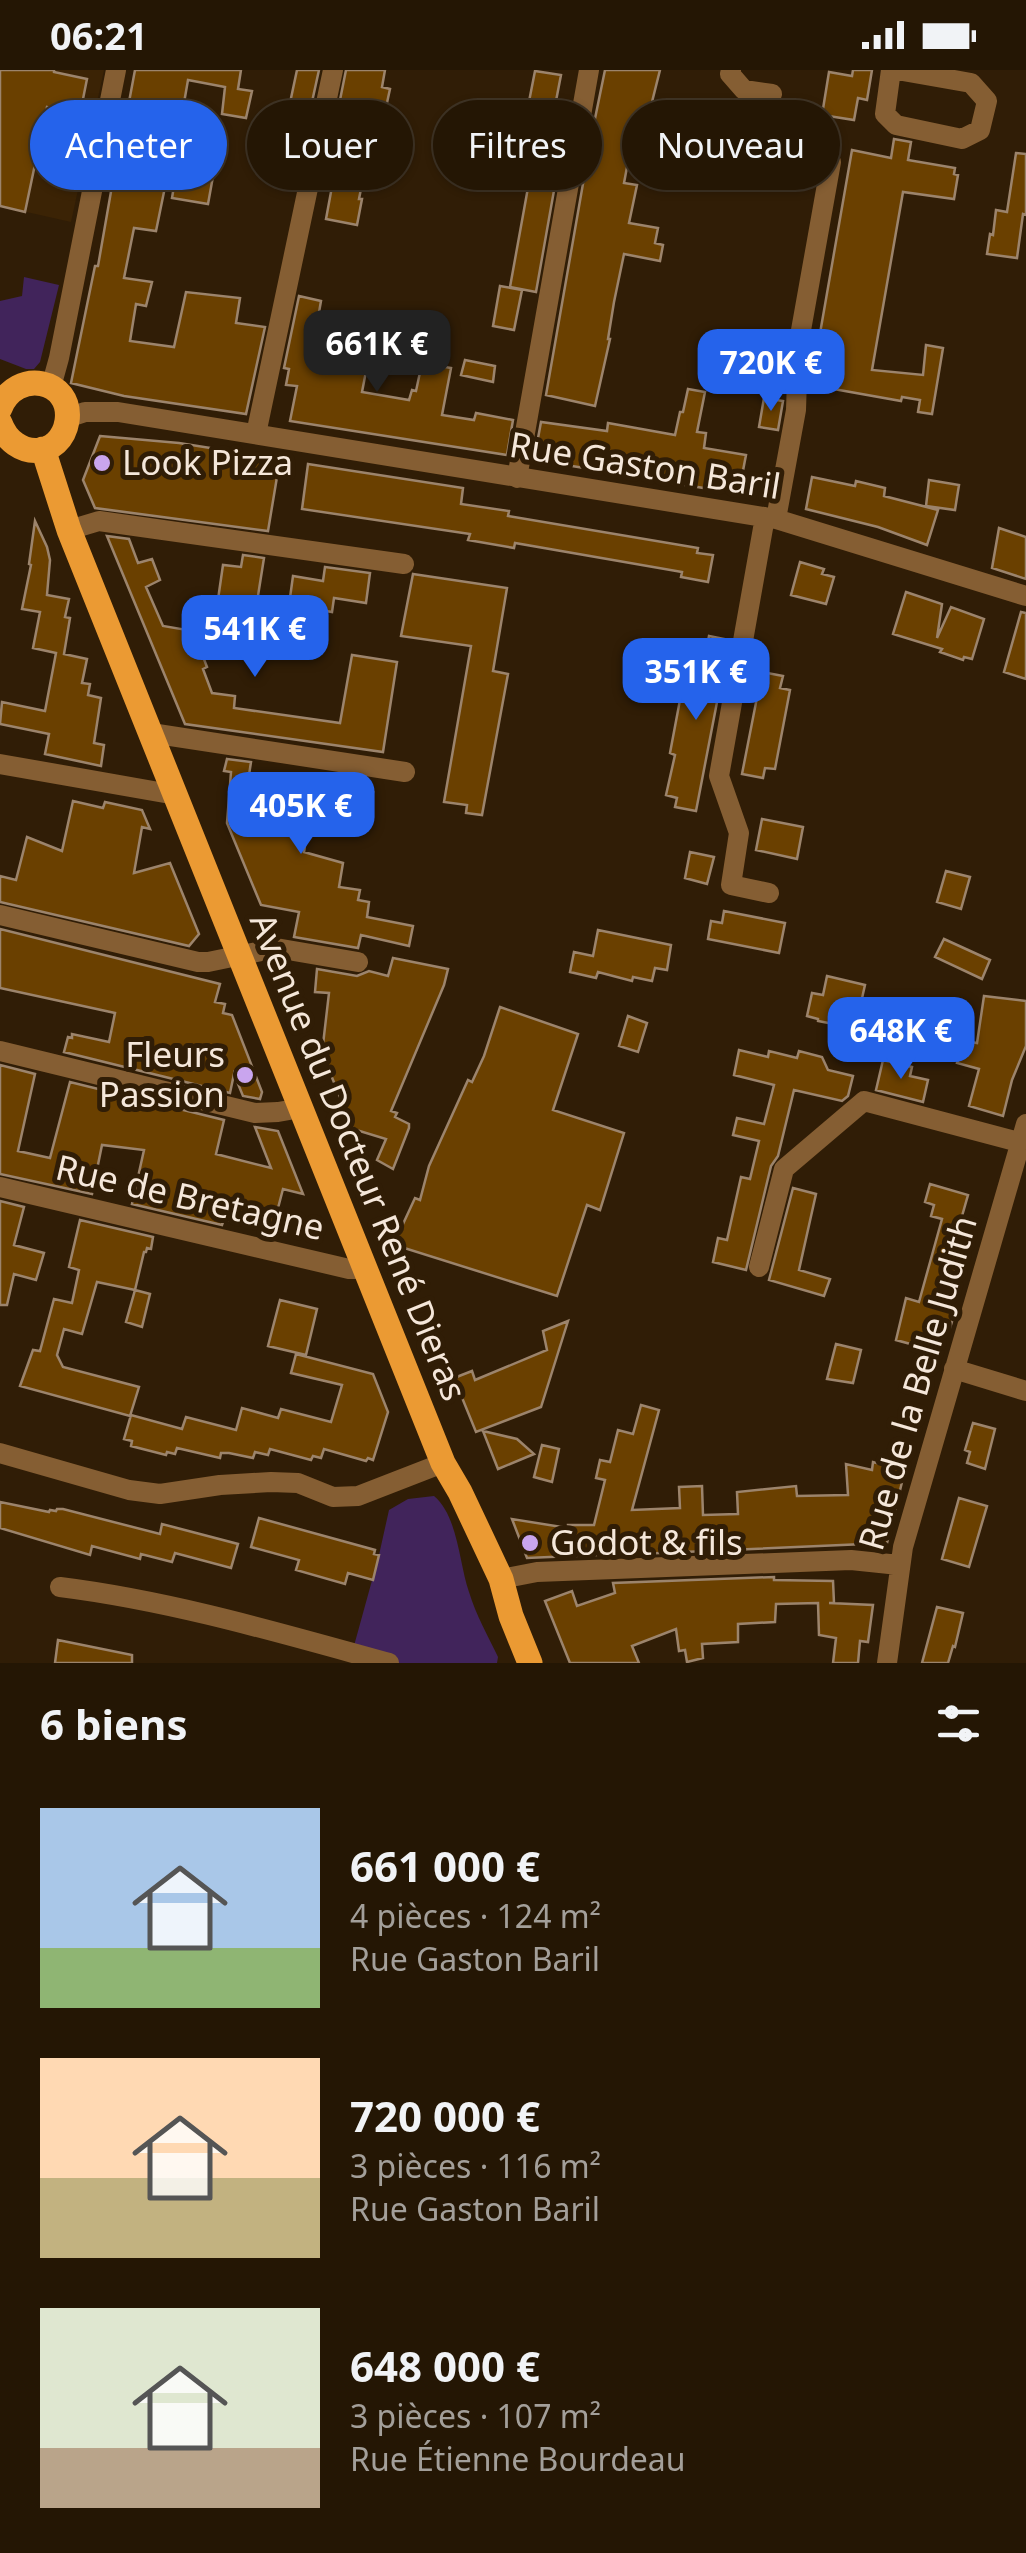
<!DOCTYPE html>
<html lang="fr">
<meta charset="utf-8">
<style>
body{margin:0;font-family:"Noto Sans",sans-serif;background:#302313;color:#f1f3f6;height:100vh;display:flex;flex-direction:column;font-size:38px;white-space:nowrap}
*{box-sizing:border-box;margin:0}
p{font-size:32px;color:#a39f9a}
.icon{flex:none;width:55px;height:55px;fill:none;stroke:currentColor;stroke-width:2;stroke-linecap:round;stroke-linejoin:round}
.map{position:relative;height:1593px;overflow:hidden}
.sheet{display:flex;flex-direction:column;background:#241604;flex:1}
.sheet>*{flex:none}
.guide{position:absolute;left:30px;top:30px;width:968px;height:90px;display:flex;gap:20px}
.price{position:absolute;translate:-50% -85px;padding:0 22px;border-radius:20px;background:#2563eb;color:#fff;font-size:32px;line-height:65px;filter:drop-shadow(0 2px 5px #0008)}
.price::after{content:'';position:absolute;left:50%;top:60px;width:30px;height:22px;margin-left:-15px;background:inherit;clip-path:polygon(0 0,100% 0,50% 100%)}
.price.active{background:#222;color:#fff}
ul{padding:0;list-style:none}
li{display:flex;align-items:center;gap:30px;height:250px;padding:0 40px}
li span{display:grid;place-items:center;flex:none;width:280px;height:200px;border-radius:0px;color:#555}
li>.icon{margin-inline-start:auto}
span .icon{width:120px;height:120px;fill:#fffc;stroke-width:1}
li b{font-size:42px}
h2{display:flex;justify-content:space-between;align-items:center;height:120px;padding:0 40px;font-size:42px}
.pill{padding:0 35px;border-radius:45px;background:#241604;box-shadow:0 2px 8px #0004,0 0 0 2px #413526;font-size:35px;line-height:90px}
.pill.active{background:#2563eb;color:#fff}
.status{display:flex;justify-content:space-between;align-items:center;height:70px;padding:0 50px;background:#241604;direction:ltr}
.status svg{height:28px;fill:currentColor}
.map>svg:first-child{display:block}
.built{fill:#3b2305}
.green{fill:#41245b}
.building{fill:#6a4000;stroke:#9c846c;stroke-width:2.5}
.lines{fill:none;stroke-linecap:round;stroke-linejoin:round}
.minor{stroke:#855e33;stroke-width:20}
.major{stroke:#eb9a33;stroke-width:25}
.poi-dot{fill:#c9a5ee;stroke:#301d06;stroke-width:4}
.labels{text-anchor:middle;stroke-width:10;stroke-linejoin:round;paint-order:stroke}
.poi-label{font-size:35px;fill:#f5e7da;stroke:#301d06;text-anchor:start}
.street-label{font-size:35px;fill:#f5e7da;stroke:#301d06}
</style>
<div class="status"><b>06:21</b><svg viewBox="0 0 49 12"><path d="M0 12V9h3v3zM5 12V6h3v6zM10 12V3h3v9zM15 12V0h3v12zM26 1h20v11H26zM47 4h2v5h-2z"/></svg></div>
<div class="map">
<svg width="1026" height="1593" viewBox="0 0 1026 1593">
<rect width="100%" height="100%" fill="#301d06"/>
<path class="built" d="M0 0H104L71 152 0 136Z"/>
<path class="green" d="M24 207 59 215 40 292 34 299H26L0 289V231L22 226Z
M434 1426C458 1446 459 1493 469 1522 476 1545 488 1566 498 1587L497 1593H361L352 1583 379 1485 389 1440 408 1429Z"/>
<path class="building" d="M0 0H54V2L87 9 80 44 47 37 25 142 0 136Z
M135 0H241L238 19 252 21 246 48 222 44 225 17 188 10 180 56 126 48Z
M297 0H319L308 50 287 47Z
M346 0H385L382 17 390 19 380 65 372 63 359 129H362L357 155 326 149 343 57 335 55Z
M605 0H660L648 48 656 49 653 69 646 68 644 77 631 76 624 113 637 115 629 153 658 158 655 173 663 175 660 191 624 184 614 232 608 269H610L595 336 546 325 591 68Z
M853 0H872L867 30 858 28 854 50 822 45 829 2 852 6Z
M535 1 561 5 550 62 564 64 536 222 510 217 535 79 509 75 513 55 524 57Z
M184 57 221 62 208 134 172 128Z
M894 69 911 72 908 90 955 98 954 104 958 105 954 129 903 122 872 300 923 305 926 275 943 278 932 344 918 342 920 330 902 327 901 331 811 315 852 80 891 88Z
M1016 83 1026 84V145L1023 144 1017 188 987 184 990 164 993 165 996 140 1007 142Z
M116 93 134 96 132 106 166 112 156 161 134 158 124 208 152 212 146 236 136 234 130 271 174 277 186 222 240 228 236 253 265 257 246 344 124 326 71 313 95 196H98Z
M500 216 522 220 514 260 493 256Z
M299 226 321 231 314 271 327 273V276L362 282 365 263 382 266 378 286H369L362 322 409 330 412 320 416 321 422 293 451 298 442 345 474 350 476 343 513 350 507 385 290 351 297 316 286 315 289 299 284 298Z
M465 290 495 296 493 312 461 305Z
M688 319 705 322 697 362 706 363 704 378 746 385 741 411 734 410 733 414 712 410 710 419 648 409 652 393 619 386 616 403 534 390 541 352 607 361 608 353 675 365 680 342H683Z
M764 328 783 331 778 360 759 357Z
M100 366 179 373 280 389 268 461 95 438 83 410Z
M308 394 463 418 461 434 509 441 508 446 698 478 697 483 713 485 708 512 681 507 682 502 515 473 514 478 468 470 470 464 302 439Z
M812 407 855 416 856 411 885 418 884 426 938 440 927 475 878 457 806 439Z
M929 410 959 415 955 440 926 436Z
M35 451 47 477 50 490 47 525 69 529 65 547 70 548 64 584 87 589 82 613 90 614 88 625 101 628 94 673 104 675 101 696 45 684 49 664 0 654 2 632 45 641 56 583 33 578 40 542 22 539 31 495 29 494Z
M999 458 1026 467V509L992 498Z
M107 466 129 469 138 493 152 489 160 510 146 517 163 556 193 561 207 597 203 599 212 623 235 626 234 638 340 653 352 585 397 592 383 682 185 654Z
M243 485 264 488 251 570 213 564 223 495 241 497Z
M800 492 824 499 822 504 834 507 826 534 791 525Z
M325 497 370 503 366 533 334 528 332 542 289 535 293 506 323 511Z
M413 504 507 518 493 601 508 604 482 745 466 743 467 735 444 732 471 576 401 566Z
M906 522 942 534 937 568 951 537 984 549 972 589 964 587 963 590 940 582 942 579 893 564Z
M1021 542 1026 543V609L1004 602Z
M709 566 729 570 696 741 675 737 677 728 666 725 675 685 670 683 683 614 688 615 697 574 707 576Z
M762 602 783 606 780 618 790 620 775 699 765 698 763 708 742 704Z
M227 689 251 692 249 705 373 722 369 747 311 739 304 782 343 793 339 817 360 820 358 830 369 832 367 847 413 856 409 876 361 865 358 878 294 867 299 842 261 835 227 753 231 702 224 701Z
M73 731 103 738 105 732 142 740 150 759 142 757 134 803 170 793 199 864 189 876 0 832V806L16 810 27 767 62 781Z
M762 749 803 757 797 789 756 780Z
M690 782 714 787 707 814 685 808Z
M946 801 970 807 961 839 937 832Z
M724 841 785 853 779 883 708 869 711 851 722 853Z
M0 859 220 914 215 932 225 934 223 943 232 945 262 1022 260 1029 243 1026 234 1004 230 1023 64 982 68 967 72 968V964L109 972 115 943 0 918Z
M598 860 671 875 667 900 655 898 652 911 633 907 632 911 598 902 596 908 570 902 574 882 593 886Z
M944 869 990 890 982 909 935 887Z
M393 888 448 899 444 915 391 1041 397 1043 395 1047 409 1054V1058L393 1099 377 1090 386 1069 353 1059 322 983 329 923 315 922 317 899 357 906 369 901 388 906Z
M827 906 865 915 858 946 848 944 844 956 818 951V949L807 946 812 923 823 925Z
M984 926 1026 931V976L1012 1010 1003 1046 969 1036 979 999 957 993 964 971 977 973Z
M500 937 578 964 553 1040 624 1063 600 1140 587 1135 557 1226 401 1177 397 1167 415 1128 420 1130 429 1096 468 1010 472 1012 484 986Z
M628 946 647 953 638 982 619 976Z
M739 980 768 987 769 981 797 988 799 981 822 987 828 1000 853 1006 848 1026 842 1031 794 1020 778 1086 771 1096 746 1200 713 1192 718 1168 727 1170 741 1107 750 1109 759 1071 733 1065 737 1048 764 1054 774 1015 734 1005Z
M883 990 912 997 910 1006 928 1010 923 1032 876 1020Z
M0 995 35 1004 18 1081 50 1088 70 1012 224 1050 216 1084 271 1098 255 1057 278 1061 303 1124 283 1119 272 1161 224 1149 222 1155 132 1134 144 1080 102 1075 92 1124 0 1104Z
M930 1114 968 1125 958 1160 966 1162 945 1239 955 1242 950 1258 942 1260 936 1281 896 1270 906 1228 919 1232 942 1149 931 1146 934 1135 925 1132Z
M793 1118 816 1124 799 1200 830 1209 824 1226 769 1210Z
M0 1131 24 1137 14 1175 44 1183 36 1210 14 1204 7 1235H0Z
M80 1150 153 1167 151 1179 147 1178 146 1182H144L135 1220 97 1212 82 1264 64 1259 57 1285 63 1297 139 1317 130 1346 20 1316 33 1280 40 1281 54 1229 72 1233 79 1200 69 1197Z
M135 1220 150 1224 142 1257 126 1252Z
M280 1230 317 1239 306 1285 268 1276Z
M568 1251 541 1337 476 1362 454 1308 472 1301 475 1310 547 1280 543 1261Z
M836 1274 861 1280 853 1313 827 1309Z
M296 1284 373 1304 388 1342 373 1390 368 1388 366 1391 324 1379 321 1388 313 1386 311 1390 270 1379 268 1385 255 1382 253 1388 229 1383H221L220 1388 177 1378 175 1384 167 1382 166 1385 131 1376 132 1371 124 1369 131 1345 182 1359 186 1347 236 1360 242 1338 278 1348 281 1339 331 1352 342 1315 291 1303Z
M641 1335 659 1340 632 1440 680 1438 679 1417 702 1416 703 1445 738 1444 737 1422 796 1416 797 1426 848 1425 846 1394 872 1400 873 1392 905 1400 887 1473 638 1484 637 1468 604 1466V1476H596V1485L527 1488 512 1449 568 1458V1455H594L605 1410 596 1408 600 1390 610 1392 618 1360 633 1364Z
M973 1353 995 1359 985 1399 967 1393 970 1382 965 1380Z
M483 1361 517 1369 534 1384 498 1399Z
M542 1375 559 1379 552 1412 534 1407Z
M959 1428 987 1436 969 1497 942 1489Z
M0 1432 49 1442 50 1440 56 1441 57 1439H63L160 1464 162 1454 238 1474 231 1498 175 1483 172 1492 141 1484 140 1489 92 1476 90 1485 0 1458Z
M259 1448 375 1480 374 1484 379 1485 373 1510 348 1503 345 1514 296 1500 299 1490 251 1477Z
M774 1507V1510L833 1511 834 1533H829L873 1535 868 1572 860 1571 858 1593H833L836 1568 819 1565 818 1533 776 1534 775 1552 738 1554V1572L702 1574 703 1588 687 1592 685 1580 679 1581 676 1559 632 1576 639 1593H570L545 1531 572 1521 577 1536 615 1523 613 1513Z
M937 1537 963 1543 955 1577 953 1576 948 1593H922Z
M58 1570 132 1585V1593H55Z"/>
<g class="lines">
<path class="minor" d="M731 0 730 4 744 20 772 24
M891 0 885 44 896 55 962 69 980 60 987 31 971 13 897 0
M51 317 59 288 116 0
M67 348 85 342H118L776 449 1026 526
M256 364 333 0
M517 408 589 0
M765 447 719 706 739 763 731 815 769 823
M776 449 796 340 798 277 831 92
M69 460 99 451 404 494
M151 663 405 702
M0 694 176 725
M0 845 198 892H208L276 878 358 892
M0 981 255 1043 278 1042 301 1038
M0 1117 349 1199H365
M759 1197 784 1099 864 1031 1019 1072
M954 1299 1026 1321
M0 1383 129 1420 160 1424 220 1415 271 1412 298 1413 333 1427 358 1426 443 1393
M501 1509 537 1502 851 1490 899 1495
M60 1517C172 1531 280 1563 389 1593
M887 1593 903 1477 1026 1054"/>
<path class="major" d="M0 338C16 298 73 309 67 351 61 389 14 391 0 353
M43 379 69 460 443 1393 460 1422 501 1509 511 1546 530 1593"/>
</g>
<g class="poi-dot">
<circle cx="102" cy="393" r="10"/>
<circle cx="245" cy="1005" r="10"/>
<circle cx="530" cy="1473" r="10"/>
</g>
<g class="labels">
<g class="poi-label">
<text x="122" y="405">Look Pizza</text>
<text x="225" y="997" text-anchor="end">Fleurs<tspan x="225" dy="40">Passion</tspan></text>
<text x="550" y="1485">Godot &amp; fils</text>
</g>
<g class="street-label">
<text transform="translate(645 396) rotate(9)" y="12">Rue Gaston Baril</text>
<text transform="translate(358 1087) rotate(68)" y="12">Avenue du Docteur René Dieras</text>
<text transform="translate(190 1128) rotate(13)" y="12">Rue de Bretagne</text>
<text transform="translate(918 1313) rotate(-74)" y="12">Rue de la Belle Judith</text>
</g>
</g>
</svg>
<b class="price active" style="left:377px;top:325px">661K €</b>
<b class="price" style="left:771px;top:344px">720K €</b>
<b class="price" style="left:255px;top:610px">541K €</b>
<b class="price" style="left:696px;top:653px">351K €</b>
<b class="price" style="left:301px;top:787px">405K €</b>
<b class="price" style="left:901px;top:1012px">648K €</b>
<div class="guide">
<a class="pill active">Acheter</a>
<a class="pill">Louer</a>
<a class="pill">Filtres</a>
<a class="pill">Nouveau</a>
</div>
</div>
<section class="sheet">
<h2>6 biens<svg class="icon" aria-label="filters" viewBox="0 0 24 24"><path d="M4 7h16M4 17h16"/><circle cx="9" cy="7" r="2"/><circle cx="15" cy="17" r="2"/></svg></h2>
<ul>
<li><span style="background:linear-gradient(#a9c7e8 70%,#8fb573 0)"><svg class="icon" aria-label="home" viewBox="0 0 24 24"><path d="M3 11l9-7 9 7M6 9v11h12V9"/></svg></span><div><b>661 000 €</b><p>4 pièces · 124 m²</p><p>Rue Gaston Baril</p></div></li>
<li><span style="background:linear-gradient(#ffd9b3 60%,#c2b280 0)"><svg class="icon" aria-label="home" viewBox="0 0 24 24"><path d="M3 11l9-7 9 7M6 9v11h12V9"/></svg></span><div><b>720 000 €</b><p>3 pièces · 116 m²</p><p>Rue Gaston Baril</p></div></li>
<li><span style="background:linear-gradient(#dfe7d0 70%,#b9a48a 0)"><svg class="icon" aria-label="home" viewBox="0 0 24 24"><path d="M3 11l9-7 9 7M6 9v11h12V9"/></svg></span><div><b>648 000 €</b><p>3 pièces · 107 m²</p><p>Rue Étienne Bourdeau</p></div></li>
</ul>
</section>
